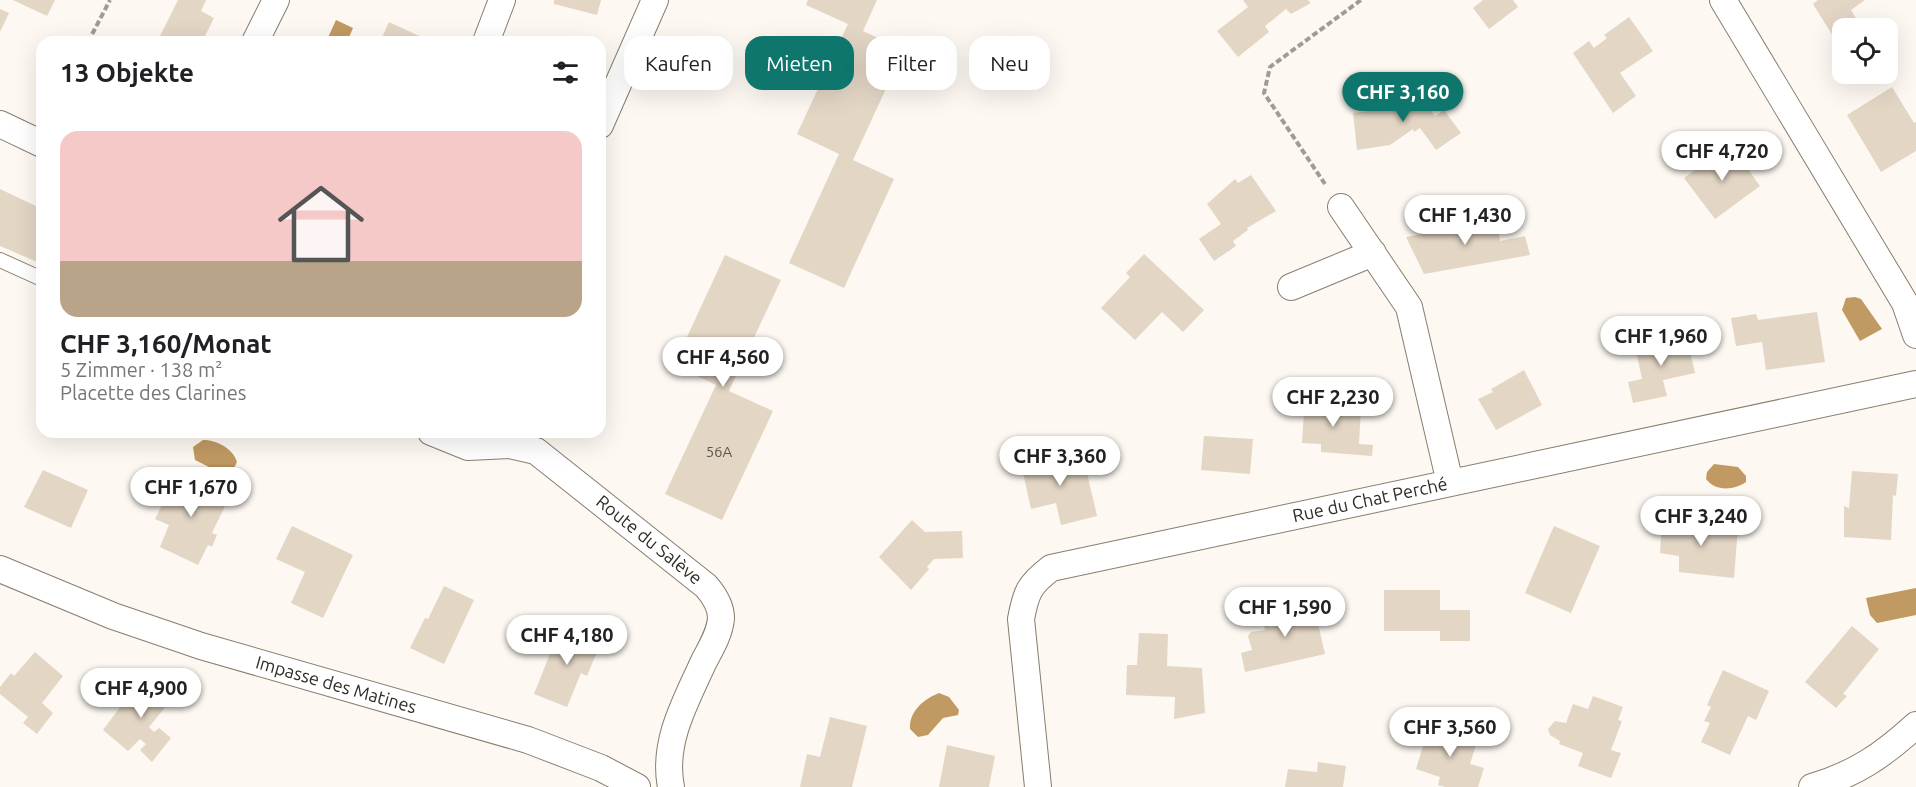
<!DOCTYPE html>
<html lang="de">
<meta charset="utf-8">
<style>
body{margin:0;font-family:Ubuntu,sans-serif;background:#f6f6f6;color:#202124;height:100vh;display:flex;flex-direction:column;font-size:22px;white-space:nowrap}
*{box-sizing:border-box;margin:0}
p{font-size:20px;color:#757577}
.icon{flex:none;width:33px;height:33px;fill:none;stroke:currentColor;stroke-width:2;stroke-linecap:round;stroke-linejoin:round}
.map{position:relative;flex:1;overflow:hidden}
.panel{position:absolute;left:36px;top:36px;width:570px;height:402px;display:flex;flex-direction:column;background:#fff;border-radius:18px;box-shadow:0 6px 24px #0002}
.panel>*{flex:none}
.hud{position:absolute;left:624px;top:36px;width:570px;height:54px;display:flex;gap:12px}
.buttons{position:absolute;left:1832px;top:18px;display:grid;gap:12px}
.buttons a{display:grid;place-items:center;width:66px;height:66px;border-radius:12px;background:#fff;box-shadow:0 6px 24px #0002;font-size:30px}
.price{position:absolute;translate:-50% -51px;padding:0 14px;border-radius:21px;background:#fff;color:#222;font-size:20px;line-height:39px;filter:drop-shadow(0 2px 3px #0008)}
.price::after{content:'';position:absolute;left:50%;top:36px;width:18px;height:14px;margin-left:-9px;background:inherit;clip-path:polygon(0 0,100% 0,50% 100%)}
.price.current{background:#0f766e;color:#fff}
ul{padding:0;list-style:none}
li{display:grid;align-content:center;gap:12px;height:318px;padding:0 24px}
li span{display:grid;place-items:center;height:186px;border-radius:18px;color:#555}
li>.icon{margin-inline-start:auto}
span .icon{width:108px;height:108px;fill:#fffc;stroke-width:1}
li b{font-size:26px}
h2{display:flex;justify-content:space-between;align-items:center;height:72px;padding:0 24px;font-size:26px}
.tag{padding:0 21px;border-radius:18px;background:#fff;box-shadow:0 6px 24px #0002;font-size:21px;line-height:54px}
.tag.current{background:#0f766e;color:#fff}
.map>svg:first-child{display:block}
.water{fill:#c19962}
.building{fill:#e3d6c5}
.lines{fill:none;stroke-linecap:round;stroke-linejoin:round}
.lane-casing{stroke:#897d6e;stroke-width:16}
.street-casing{stroke:#897d6e;stroke-width:28}
.path{stroke:#a09b94;stroke-width:4;stroke-dasharray:6 3;stroke-linecap:butt}
.lane{stroke:#fff;stroke-width:14}
.street{stroke:#fff;stroke-width:26}
.labels{text-anchor:middle;stroke-width:4.5;stroke-linejoin:round;paint-order:stroke}
.number-label{font-size:15px;fill:#5e564e}
.street-label{font-size:18px;fill:#312c26;stroke:#fff}
</style>
<div class="map">
<svg width="1916" height="787" viewBox="0 0 1916 787">
<rect width="100%" height="100%" fill="#fdf8f1"/>
<path class="water" d="M336 20 353 28 347 42H326Z
M1855 297 1861 299 1882 329 1860 341 1842 310 1846 298Z
M203 440C216 440 233 448 237 462L232 472 221 473 195 460 193 447Z
M1714 464 1738 467 1746 476V482C1734 490 1716 492 1706 479L1707 472Z
M1916 588V615L1877 623 1870 615 1866 598Z
M939 693 949 697 959 710 958 715 943 718 928 735 918 737 910 729C909 711 924 699 939 693Z"/>
<path class="building" d="M13 0H55L47 16Z
M178 0H206L201 11 214 18 202 42H157Z
M554 0H601L597 15 554 4Z
M808 0H877L863 31 904 50 853 160 894 179 844 288 789 263 839 154 797 134 848 24 806 5Z
M1243 0H1308L1311 3 1291 14 1286 9 1265 26 1269 32 1238 57 1217 31 1248 7Z
M1483 0H1513L1518 7 1489 29 1473 8Z
M1818 0H1865L1851 10 1857 20 1833 36 1813 4Z
M0 9 9 13 0 32Z
M1629 17 1653 51 1620 73 1636 96 1613 113 1573 53 1589 41 1594 48 1607 38 1604 35Z
M389 22 432 42H380Z
M1412 85 1435 116 1444 110 1461 133 1436 150 1420 128 1414 132 1413 129 1390 145 1357 150 1353 113 1385 109 1386 112 1397 103 1394 99Z
M1892 87 1914 123 1916 122V151L1881 172 1847 115Z
M1730 144 1760 186 1715 219 1684 178Z
M1251 175 1276 211 1247 228 1248 230 1233 241 1236 246 1214 261 1199 239 1221 224 1207 204 1235 179 1238 183Z
M0 189 42 209V264L0 246Z
M1496 215 1500 241 1525 236 1530 255 1424 274 1406 237 1436 231 1435 227Z
M1144 254 1204 310 1183 332 1162 312 1135 340 1101 308 1130 277 1126 273Z
M725 255 781 280 729 391 773 411 722 520 665 494 716 385 674 365Z
M1817 312 1825 362 1766 370 1762 342 1736 346 1731 318 1756 314 1758 320Z
M1686 334 1695 373 1663 380 1667 396 1633 403 1628 382 1642 379 1636 350 1655 346V341Z
M1524 370 1542 405 1496 430 1478 399 1493 392 1491 389Z
M1305 396 1326 398V405L1361 407 1359 444 1373 445 1372 456 1321 452V444L1302 443Z
M1204 436 1253 439 1250 474 1201 470Z
M1069 447 1075 475 1087 473 1097 516 1061 525 1056 503 1031 509 1022 468 1042 464 1039 454Z
M43 470 88 490 71 528 24 507Z
M1852 471 1898 474 1896 496 1893 495 1891 540 1844 537V506L1849 508Z
M198 472 217 481 210 496 226 504 212 533 217 535 212 547 208 545 198 565 160 547 169 525 155 519 174 480 190 487Z
M912 520 925 532 962 531 963 558 934 559 927 567 929 569 911 590 879 557Z
M1662 520 1738 527 1734 578 1679 572V556L1660 553Z
M292 526 353 555 323 618 291 603 305 572 276 559Z
M1554 526 1600 546 1571 613 1525 593Z
M444 586 474 600 444 664 410 648 425 618 428 619Z
M1384 590H1440V610H1470V641H1440V631H1384Z
M1313 602 1325 654 1245 672 1241 653 1252 650 1248 636 1251 632 1265 630 1261 613Z
M561 626 601 642 587 676 581 673 567 707 534 694Z
M1852 626 1879 649 1843 694 1847 696 1836 708 1805 682Z
M1139 633 1168 634 1167 666 1202 668 1205 713 1174 719 1175 697 1126 695 1127 665H1137Z
M35 652 63 676 42 703 53 713 37 734 23 723 28 717 0 694V687L11 673 14 676Z
M1723 670 1769 691 1756 720 1748 716 1730 755 1701 742 1710 723 1704 721 1711 707 1707 705Z
M144 675 172 699 149 727 154 732 159 728 171 738 152 762 140 750 146 744 140 739 128 751 103 730Z
M1593 696 1623 707 1618 720 1622 721 1611 750 1621 753 1611 778 1578 766 1583 753 1559 744 1560 741 1550 735 1548 729 1555 721 1566 723 1573 704 1588 709Z
M830 717 867 726 852 787H800L807 754 820 757Z
M1430 723 1478 738 1470 764 1484 768 1478 787H1445L1438 785 1440 777 1416 769Z
M947 745 995 756 989 787H939Z
M1318 762 1346 766 1343 787H1285L1288 769 1317 772Z"/>
<g class="lines">
<defs>
<path id="lane" d="M0 260 42 279"/>
<path id="street" d="M1723 0 1905 303 1916 335
M255 42 276 0
M486 42 502 0
M0 124 42 144
M600 125 655 0
M1341 207 1409 307 1450 483
M1291 287 1373 253
M431 432 468 447 510 445 536 451 706 586C713 594 721 606 721 618 720 633 711 648 704 661 686 701 662 742 671 787
M0 569 113 616 201 646 528 740 601 768 637 787
M1038 787 1021 619C1026 592 1029 585 1051 568L1916 384
M1812 787C1856 774 1883 755 1916 725"/>
</defs>
<use href="#lane" class="lane-casing"/>
<use href="#street" class="street-casing"/>
<path class="path" d="M88 42 110 0
M1325 184 1264 93 1270 67 1361 0"/>
<use href="#lane" class="lane"/>
<use href="#street" class="street"/>
</g>
<g class="labels">
<g class="number-label">
<text x="719" y="457">56A</text>
</g>
<g class="street-label">
<text transform="translate(1370 500) rotate(-12)" y="6">Rue du Chat Perché</text>
<text transform="translate(649 540) rotate(39)" y="6">Route du Salève</text>
<text transform="translate(336 685) rotate(16)" y="6">Impasse des Matines</text>
</g>
</g>
</svg>
<div class="buttons">
<a><svg class="icon" aria-label="locate" viewBox="0 0 24 24"><circle cx="12" cy="12" r="6"/><path d="M12 2v4M12 18v4M2 12h4M18 12h4"/></svg></a>
</div>
<b class="price current" style="left:1403px;top:123px">CHF 3,160</b>
<b class="price" style="left:1722px;top:182px">CHF 4,720</b>
<b class="price" style="left:1465px;top:246px">CHF 1,430</b>
<b class="price" style="left:1661px;top:367px">CHF 1,960</b>
<b class="price" style="left:723px;top:388px">CHF 4,560</b>
<b class="price" style="left:1333px;top:428px">CHF 2,230</b>
<b class="price" style="left:1060px;top:487px">CHF 3,360</b>
<b class="price" style="left:191px;top:518px">CHF 1,670</b>
<b class="price" style="left:1701px;top:547px">CHF 3,240</b>
<b class="price" style="left:1285px;top:638px">CHF 1,590</b>
<b class="price" style="left:567px;top:666px">CHF 4,180</b>
<b class="price" style="left:141px;top:719px">CHF 4,900</b>
<b class="price" style="left:1450px;top:758px">CHF 3,560</b>
<div class="hud">
<a class="tag">Kaufen</a>
<a class="tag current">Mieten</a>
<a class="tag">Filter</a>
<a class="tag">Neu</a>
</div>
<section class="panel">
<h2>13 Objekte<svg class="icon" aria-label="filters" viewBox="0 0 24 24"><path d="M4 7h16M4 17h16"/><circle cx="9" cy="7" r="2"/><circle cx="15" cy="17" r="2"/></svg></h2>
<ul>
<li><span style="background:linear-gradient(#f6c9c9 70%,#b9a48a 0)"><svg class="icon" aria-label="home" viewBox="0 0 24 24"><path d="M3 11l9-7 9 7M6 9v11h12V9"/></svg></span><div><b>CHF 3,160/Monat</b><p>5 Zimmer · 138 m²</p><p>Placette des Clarines</p></div></li>
</ul>
</section>
</div>
